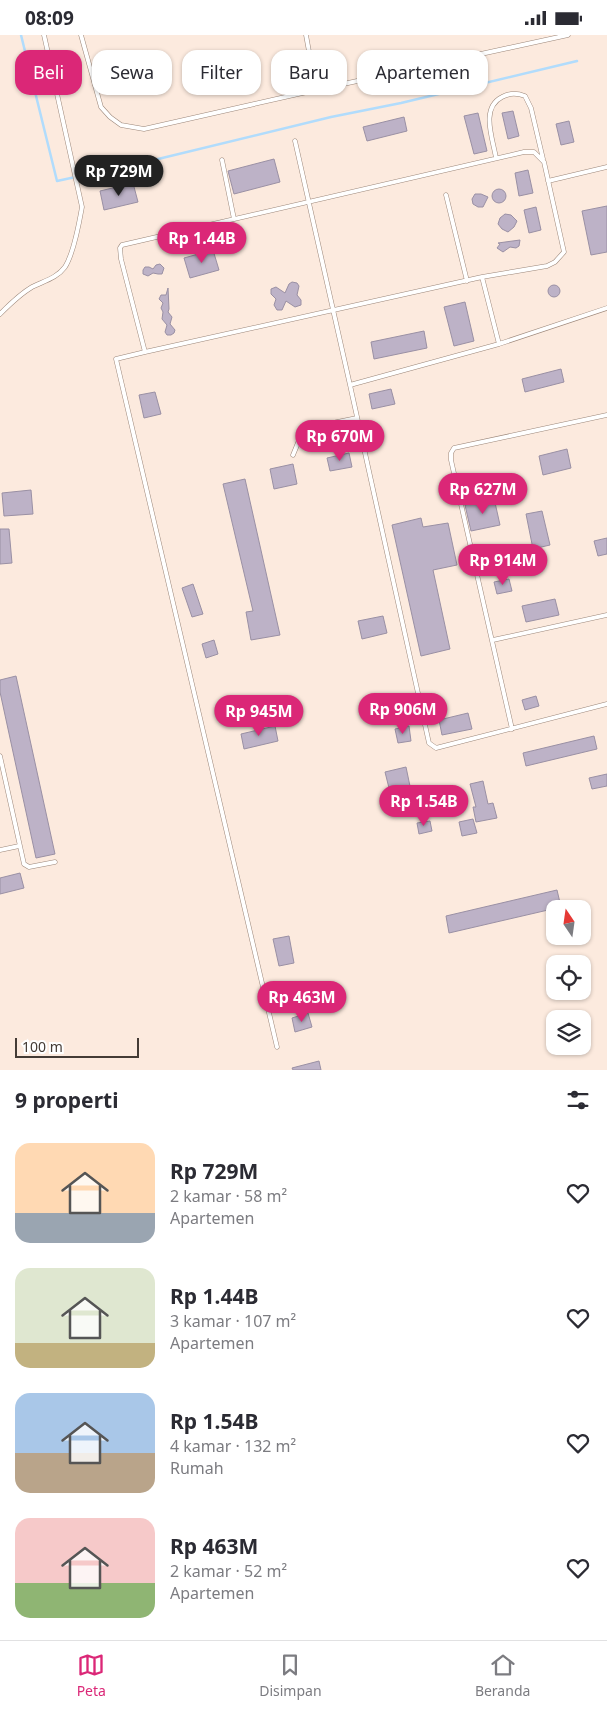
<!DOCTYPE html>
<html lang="id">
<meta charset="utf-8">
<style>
body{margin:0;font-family:"Noto Sans",sans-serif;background:#f7f7f7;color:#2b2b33;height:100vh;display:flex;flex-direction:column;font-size:19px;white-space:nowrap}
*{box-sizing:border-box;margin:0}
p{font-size:16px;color:#7c7c81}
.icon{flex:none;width:28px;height:28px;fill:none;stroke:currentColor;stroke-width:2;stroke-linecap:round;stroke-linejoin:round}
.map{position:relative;height:1035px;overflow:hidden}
.panel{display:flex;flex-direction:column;background:#fff;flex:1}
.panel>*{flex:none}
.hud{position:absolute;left:15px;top:15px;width:578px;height:45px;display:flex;gap:10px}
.needle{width:32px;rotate:347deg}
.fabs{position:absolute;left:546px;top:865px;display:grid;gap:10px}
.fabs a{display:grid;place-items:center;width:45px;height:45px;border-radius:10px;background:#fff;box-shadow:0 1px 4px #0004;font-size:25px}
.scale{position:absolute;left:15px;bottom:12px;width:124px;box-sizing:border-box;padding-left:5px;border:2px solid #443b35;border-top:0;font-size:14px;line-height:18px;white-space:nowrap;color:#443b35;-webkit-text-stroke:4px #fff;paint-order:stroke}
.price{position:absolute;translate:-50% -42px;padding:0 11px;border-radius:18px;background:#db2777;color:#fff;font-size:16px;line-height:32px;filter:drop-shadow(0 1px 2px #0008)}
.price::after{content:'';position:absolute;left:50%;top:30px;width:15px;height:11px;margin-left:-8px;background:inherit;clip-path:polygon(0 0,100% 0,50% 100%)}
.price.selected{background:#222;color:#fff}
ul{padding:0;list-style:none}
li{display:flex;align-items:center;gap:15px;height:125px;padding:0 15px}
li span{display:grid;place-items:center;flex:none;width:140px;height:100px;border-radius:15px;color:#555}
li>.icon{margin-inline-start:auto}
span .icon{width:60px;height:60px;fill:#fffc;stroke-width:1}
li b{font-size:21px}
h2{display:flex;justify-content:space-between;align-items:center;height:60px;padding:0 15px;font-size:21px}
.tag{padding:0 18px;border-radius:15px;background:#fff;box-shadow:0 1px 4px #0004;font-size:18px;line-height:45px}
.tag.selected{background:#db2777;color:#fff}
.status{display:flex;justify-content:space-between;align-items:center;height:35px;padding:0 25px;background:#fff;direction:ltr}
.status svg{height:14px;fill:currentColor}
.tabs{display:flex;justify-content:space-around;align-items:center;height:70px;border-top:1px solid #e1e1e2;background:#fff;font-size:14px;color:#7c7c81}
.tabs a{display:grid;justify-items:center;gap:2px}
.tabs .selected{color:#db2777}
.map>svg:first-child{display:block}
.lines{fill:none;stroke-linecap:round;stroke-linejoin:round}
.stream{stroke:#b1dcfc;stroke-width:2.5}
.building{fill:#bdb2c7;stroke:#9a90a4}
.lane-casing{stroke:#9b8679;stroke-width:5}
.lane{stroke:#fff;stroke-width:4}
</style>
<div class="status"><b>08:09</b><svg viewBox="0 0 49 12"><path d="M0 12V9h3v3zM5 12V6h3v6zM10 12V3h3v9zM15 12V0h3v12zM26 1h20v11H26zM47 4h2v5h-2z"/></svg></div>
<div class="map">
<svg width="607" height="1035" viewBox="0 0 607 1035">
<rect width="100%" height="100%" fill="#fceade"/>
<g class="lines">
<path class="stream" d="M21 0 57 146 154 125 331 82 401 68 577 26"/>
</g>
<path class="building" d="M513 76 519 101 508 104 502 78Z
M478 78 487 116 474 119 464 81Z
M404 82 407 96 367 106 363 92Z
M569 86 574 107 561 110 556 89Z
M274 124 280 147 234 159 228 136Z
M528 135 533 158 519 161 515 138Z
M133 148 138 167 104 175 100 156Z
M492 161a7 7 0 1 1 14 0a7 7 0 1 1-14 0Z
M475 159H481L488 162 483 172H478L473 169 472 164Z
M607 171V217L591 220 582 176Z
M536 172 541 195 529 198 524 175Z
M505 179 511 180 517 186 514 192 508 197 502 194 498 189 500 183Z
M520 205 519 211 516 213 510 212 503 217 497 213 500 209 498 208Z
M213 215 219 235 190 243 184 223Z
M160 229 164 233 162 239H158L153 238 148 241 143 239V235L145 232H149L153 234 156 230Z
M292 247 297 248 299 251 297 260 301 265V270L295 272 286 266 282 275H277L274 270 276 264 271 259V254L276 252 285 258 289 249Z
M548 256a6 6 0 1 1 12 0a6 6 0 1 1-12 0Z
M168 253 169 274 168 277 172 282 170 289 175 295 174 298 171 300H167L165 297 167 290 162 284 163 277 161 273 163 268 159 264 161 260H166Z
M465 267 474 306 454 311 444 272Z
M424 296 427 313 374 324 371 307Z
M561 334 564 347 525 357 522 344Z
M391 354 395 369 372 374 369 359Z
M155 357 161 379 144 383 139 360Z
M567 414 571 433 543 440 539 421Z
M349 418 352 432 330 436 327 423Z
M293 429 297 449 274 454 270 434Z
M245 444 280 600 251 605 246 577 253 576 223 449Z
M31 455 33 479 4 481 2 458Z
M494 463 500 490 471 496 465 470Z
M542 476 550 510 533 514 526 479Z
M421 483 423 492 448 488 457 530 433 535 450 614 421 621 392 490Z
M0 494H9L12 528 0 529Z
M607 503V519L598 521 594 506Z
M509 544 512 556 497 559 494 547Z
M193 549 203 579 192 582 182 553Z
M555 564 559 580 526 587 522 571Z
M383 581 387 598 362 604 358 586Z
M214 605 218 619 206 623 202 609Z
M16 641 55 819 36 823 0 657V645Z
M536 661 539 671 525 675 522 665Z
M468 678 472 694 442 700 439 685Z
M275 691 278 706 244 714 241 699Z
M409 691 411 706 398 708 395 694Z
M594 701 597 714 526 731 523 718Z
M406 732 411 756 391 761 385 737Z
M607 739V751L592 754 589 743Z
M483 746 488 769 493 768 497 783 476 787 473 772H476L470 749Z
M473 784 477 798 462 801 459 787Z
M430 786 432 796 419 799 417 788Z
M20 838 24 853 0 859V843Z
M557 855 561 872 449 898 446 881Z
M289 901 294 928 279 931 273 904Z
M308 978 312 992 295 997 292 983Z
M319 1026 321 1035H293L292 1033Z"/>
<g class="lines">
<defs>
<path id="lane" d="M81 0 101 72 110 82 121 90 144 94 316 55 568 0
M306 0 316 55
M295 106 350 350
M524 117H534L544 127 564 217 555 227 547 231 482 242 145 317 121 224 120 213 122 210Z
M496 123C493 104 480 73 502 62 509 58 517 58 525 61L531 73 543 124
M222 125 234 184
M548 146 607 132
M446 160 467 246
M482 242 499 309
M607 273 499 309 350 350 429 708 436 713 607 669
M0 279C10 269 20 259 32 252 44 246 57 243 65 232 74 218 79 189 82 172L44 0
M145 317 116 324 277 1012
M293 420 302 398 308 393 357 383
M493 605 607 580
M512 694 451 425V418L454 413 607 380
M0 721 24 829 29 832 55 827
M0 815 19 811"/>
</defs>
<use href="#lane" class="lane-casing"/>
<use href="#lane" class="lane"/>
</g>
</svg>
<div class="fabs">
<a><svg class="needle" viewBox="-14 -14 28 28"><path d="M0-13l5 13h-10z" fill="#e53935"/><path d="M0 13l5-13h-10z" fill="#7c7c81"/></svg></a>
<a><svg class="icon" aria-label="locate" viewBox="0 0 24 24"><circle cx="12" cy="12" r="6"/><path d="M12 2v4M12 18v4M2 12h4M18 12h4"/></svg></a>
<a><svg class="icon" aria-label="layers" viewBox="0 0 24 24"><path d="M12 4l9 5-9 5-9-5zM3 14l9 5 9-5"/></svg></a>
</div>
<div class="scale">100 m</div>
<b class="price selected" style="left:119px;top:162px">Rp 729M</b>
<b class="price" style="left:202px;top:229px">Rp 1.44B</b>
<b class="price" style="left:340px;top:427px">Rp 670M</b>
<b class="price" style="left:483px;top:480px">Rp 627M</b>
<b class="price" style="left:503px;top:551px">Rp 914M</b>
<b class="price" style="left:403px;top:700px">Rp 906M</b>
<b class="price" style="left:259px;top:702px">Rp 945M</b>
<b class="price" style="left:424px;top:792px">Rp 1.54B</b>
<b class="price" style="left:302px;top:988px">Rp 463M</b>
<div class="hud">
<a class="tag selected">Beli</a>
<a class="tag">Sewa</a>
<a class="tag">Filter</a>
<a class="tag">Baru</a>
<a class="tag">Apartemen</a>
</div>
</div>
<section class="panel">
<h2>9 properti<svg class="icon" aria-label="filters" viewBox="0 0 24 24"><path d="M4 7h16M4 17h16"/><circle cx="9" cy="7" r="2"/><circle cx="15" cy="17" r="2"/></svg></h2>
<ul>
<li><span style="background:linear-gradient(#ffd9b3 70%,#9aa5b1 0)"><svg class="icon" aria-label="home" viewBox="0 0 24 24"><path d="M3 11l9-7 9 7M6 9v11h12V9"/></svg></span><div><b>Rp 729M</b><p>2 kamar · 58 m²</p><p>Apartemen</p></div><svg class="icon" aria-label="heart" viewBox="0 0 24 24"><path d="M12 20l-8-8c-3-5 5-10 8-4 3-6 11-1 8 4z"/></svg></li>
<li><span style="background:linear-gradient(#dfe7d0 75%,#c2b280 0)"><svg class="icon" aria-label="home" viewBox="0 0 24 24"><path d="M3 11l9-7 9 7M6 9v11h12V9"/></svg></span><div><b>Rp 1.44B</b><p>3 kamar · 107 m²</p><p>Apartemen</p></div><svg class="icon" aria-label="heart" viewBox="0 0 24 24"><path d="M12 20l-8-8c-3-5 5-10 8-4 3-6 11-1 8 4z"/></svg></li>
<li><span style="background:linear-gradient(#a9c7e8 60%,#b9a48a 0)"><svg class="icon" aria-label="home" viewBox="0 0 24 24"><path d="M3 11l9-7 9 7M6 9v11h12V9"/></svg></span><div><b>Rp 1.54B</b><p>4 kamar · 132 m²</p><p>Rumah</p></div><svg class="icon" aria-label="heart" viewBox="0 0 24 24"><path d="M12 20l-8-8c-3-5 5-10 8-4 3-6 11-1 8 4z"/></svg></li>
<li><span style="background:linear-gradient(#f6c9c9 65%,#8fb573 0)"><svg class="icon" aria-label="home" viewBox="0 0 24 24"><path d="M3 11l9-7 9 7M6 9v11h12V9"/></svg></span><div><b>Rp 463M</b><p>2 kamar · 52 m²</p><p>Apartemen</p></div><svg class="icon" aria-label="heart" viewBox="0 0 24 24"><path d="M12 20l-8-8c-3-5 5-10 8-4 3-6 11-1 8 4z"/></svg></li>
</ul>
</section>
<nav class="tabs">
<a class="selected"><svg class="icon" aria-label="map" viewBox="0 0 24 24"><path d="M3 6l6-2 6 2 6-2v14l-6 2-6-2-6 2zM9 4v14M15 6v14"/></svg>Peta</a>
<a><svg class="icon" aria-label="saved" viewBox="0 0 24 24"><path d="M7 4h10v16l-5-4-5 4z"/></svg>Disimpan</a>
<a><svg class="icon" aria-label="home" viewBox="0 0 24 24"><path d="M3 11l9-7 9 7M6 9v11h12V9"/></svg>Beranda</a>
</nav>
